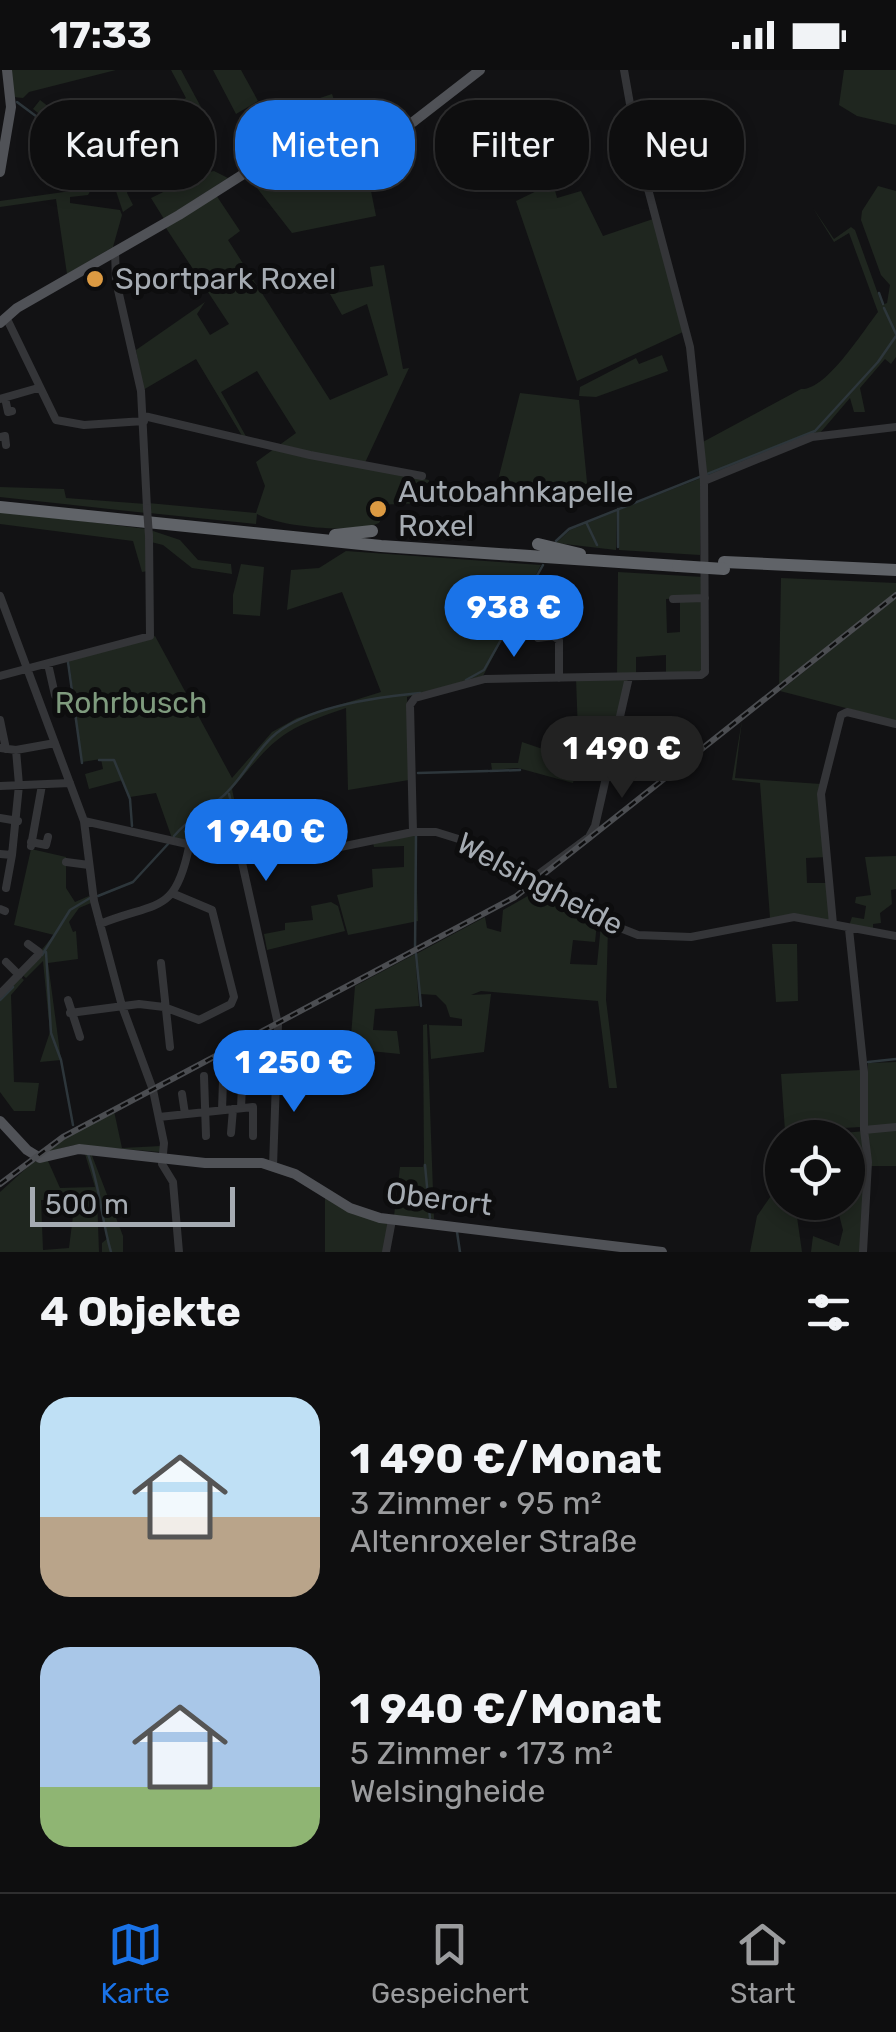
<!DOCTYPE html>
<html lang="de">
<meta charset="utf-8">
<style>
body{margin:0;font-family:Rubik,sans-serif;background:#1c1c1d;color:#f1f3f6;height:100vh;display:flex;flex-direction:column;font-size:38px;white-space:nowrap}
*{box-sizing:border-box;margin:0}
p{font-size:32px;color:#9b9c9e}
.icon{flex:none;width:55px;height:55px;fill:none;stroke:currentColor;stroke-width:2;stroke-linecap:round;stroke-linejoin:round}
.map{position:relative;height:1182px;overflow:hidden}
.sheet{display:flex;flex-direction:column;background:#0e0e0f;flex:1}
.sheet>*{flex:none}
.top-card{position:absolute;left:30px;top:30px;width:838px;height:90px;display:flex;gap:20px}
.fabs{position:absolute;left:765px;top:1050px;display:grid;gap:20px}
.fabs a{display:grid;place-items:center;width:100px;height:100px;border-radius:50%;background:#0e0e0f;box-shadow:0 5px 15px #0003,0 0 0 2px #2e2e2f;font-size:50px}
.scale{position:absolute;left:30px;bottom:25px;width:205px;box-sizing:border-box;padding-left:10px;border:5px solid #a5abb2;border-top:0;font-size:28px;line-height:35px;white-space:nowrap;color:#a5abb2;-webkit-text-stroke:8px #0d0d0e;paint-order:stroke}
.price{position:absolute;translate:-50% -85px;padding:0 22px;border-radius:35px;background:#1a73e8;color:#fff;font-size:32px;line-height:65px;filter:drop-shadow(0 2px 5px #0008)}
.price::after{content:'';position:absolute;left:50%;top:60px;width:30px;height:22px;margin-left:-15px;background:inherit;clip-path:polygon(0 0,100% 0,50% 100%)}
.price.active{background:#222;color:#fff}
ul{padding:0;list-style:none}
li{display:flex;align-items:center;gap:30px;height:250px;padding:0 40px}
li span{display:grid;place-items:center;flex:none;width:280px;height:200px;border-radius:30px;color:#555}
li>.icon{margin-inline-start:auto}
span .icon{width:120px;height:120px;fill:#fffc;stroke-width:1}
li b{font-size:42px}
h2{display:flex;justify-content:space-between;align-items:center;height:120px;padding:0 40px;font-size:42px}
.pill{padding:0 35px;border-radius:40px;background:#0e0e0f;box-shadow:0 5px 15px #0003,0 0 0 2px #2e2e2f;font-size:35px;line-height:90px}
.pill.active{background:#1a73e8;color:#fff}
.status{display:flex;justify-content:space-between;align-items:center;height:70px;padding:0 50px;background:#0e0e0f;direction:ltr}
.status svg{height:28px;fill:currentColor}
.tabs{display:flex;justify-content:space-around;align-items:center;height:140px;border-top:2px solid #2e2e2f;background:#0e0e0f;font-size:28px;color:#9b9c9e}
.tabs a{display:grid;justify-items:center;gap:5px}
.tabs .active{color:#1a73e8}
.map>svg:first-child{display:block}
.green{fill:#1f261f;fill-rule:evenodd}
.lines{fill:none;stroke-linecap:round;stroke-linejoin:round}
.stream{stroke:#2d363b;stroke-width:2.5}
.minor{stroke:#343538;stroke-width:8}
.major{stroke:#505257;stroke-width:10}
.highway{stroke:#606368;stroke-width:12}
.rail-casing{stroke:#4b4d51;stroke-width:6}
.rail{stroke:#0d0d0e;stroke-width:2.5;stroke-dasharray:8;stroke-linecap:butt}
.minor-bridge{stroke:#343538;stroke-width:8}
.highway-bridge{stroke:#606368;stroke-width:12}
.poi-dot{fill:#dc9a42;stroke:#0d0d0e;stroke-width:4}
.labels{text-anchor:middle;stroke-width:10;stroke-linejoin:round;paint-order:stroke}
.poi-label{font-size:30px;fill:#a5abb2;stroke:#0d0d0e;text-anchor:start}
.park-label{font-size:30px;fill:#7f9b7e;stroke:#0d0d0e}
.street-label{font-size:30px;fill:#a5abb2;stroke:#0d0d0e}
</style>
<div class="status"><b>17:33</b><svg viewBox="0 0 49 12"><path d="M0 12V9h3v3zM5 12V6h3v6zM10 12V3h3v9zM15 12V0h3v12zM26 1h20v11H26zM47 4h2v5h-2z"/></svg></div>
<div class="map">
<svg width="896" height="1182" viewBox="0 0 896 1182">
<rect width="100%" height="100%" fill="#121214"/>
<path class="green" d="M8 0H116L29 22 23 28 13 27Z
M171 0H181L209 52 185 66 204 103 214 101 228 108 164 149 151 128 190 109 181 87 132 109 127 123 133 135 123 142 108 97 33 39 40 30 95 73 186 28Z
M213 0H241L258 31 236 44Z
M844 0H896V55L857 46 839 35Z
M332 24 345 63 312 67 302 34Z
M51 55 100 91 110 109 96 110 88 125 70 127V133L120 140 122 145 113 177 67 204 56 129 0 137V131L71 121 65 88 44 64Z
M360 66 376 146 292 163 257 118 271 109 262 93 295 77Z
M553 113 557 128 581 121 603 166 653 149 683 262 577 311 516 131Z
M878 116 896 121V287L891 294 885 289 860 318 865 342H854L850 328 820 363 705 408 701 377 704 374 701 373 801 319C826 321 863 261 878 242L849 163 834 172 813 138 834 169 851 157 855 160 882 235 887 233 890 215 881 205 861 150 862 141Z
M214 122 240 161 228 170 330 330 388 305 367 234 342 245 330 224 373 216 370 197 384 195 403 299 409 298 363 397 429 410 427 433 374 435 372 445 382 448 379 453C356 464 279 457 257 444L256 454 149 443 148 433 256 443 265 416 256 392 296 363 257 301 221 322 248 370 244 369 196 289 143 320 136 280 205 232 197 244 210 265 229 254 164 155Z
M662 285 668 301 596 327 579 326 580 317 636 288 639 294Z
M520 323 579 330 589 433 495 422Z
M701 408 700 485 619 480V440Z
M0 417 64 419 66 428 146 434V443L0 427Z
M0 441 147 459 148 501 142 502 133 471 0 454Z
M617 441 616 480 556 473 570 460Z
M150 460 180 470 198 490 231 494 232 504 192 498 163 475 151 472Z
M346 481 541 495 483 606 407 627 409 710 348 720 346 638C280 660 276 667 232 719L246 786 173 771 156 723 130 727 123 710 89 719 85 704 103 699 101 689 82 692 69 590 155 566 232 708 272 662 297 648 381 622 342 522 287 540 291 500 319 498Z
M241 494 264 497 260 546 233 544V525Z
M618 502 703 507V527L666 529 667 563 680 562V530H703V601L666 605V585L636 587V605L617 606Z
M781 508 896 513V523L779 617Z
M896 528V651L780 621Z
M576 608H628L609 700 579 691Z
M742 650 735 708 821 714 827 787 806 788 807 813H829L831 852 804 845 770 848 760 713 732 710Z
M522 672 578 691 573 713 518 698 492 700 491 693H518Z
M415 763 418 851 348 865 337 825 373 817 372 799 404 797V776L374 777 373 773Z
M31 779 66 787V818L75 832 89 826 91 833 79 838 69 852 73 862 76 861 78 889 48 893 61 990 40 992 50 962 43 891 26 908 21 904 54 865 14 855Z
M896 786V819L891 820 892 834 880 843 881 853 873 854V861L849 856 852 847 864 849 866 836 855 833 856 827 871 825 865 787Z
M540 819 597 853 595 872 573 870 570 894 597 895 601 855 608 858 606 930 617 1018H609L598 931 481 921 471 925 491 924 484 982 431 989 429 955 462 956V949L450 947 446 935 436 925 420 924 416 884 485 847 487 858 501 862 503 840Z
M331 832 338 836 345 861 267 880 264 864 285 860V853L313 850 311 836Z
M772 874H797L798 931 776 932Z
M415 884 419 936 375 939 373 960 397 961 400 984 350 979 355 916Z
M19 905 24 910 11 925 14 1012 39 1013 35 1041H14L0 1022V926Z
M427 954 434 1149 394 1146 400 1097H423L424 1093 423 955Z
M896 992V1096H863L848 1106V1068H784L866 1061 868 993Z
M862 1000V1057L785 1061 781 1004Z
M114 1041 122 1078 161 1076 160 1082 74 1075 36 1085Z
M91 1083 123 1166V1182H102V1173L108 1168 97 1126 99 1182H0V1122L33 1092 48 1091 60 1118 95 1117 85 1084ZM41 1130H75L69 1178 43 1180Z
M782 1093V1132L814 1133 797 1147 802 1182H750L757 1146 782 1110Z
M864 1097 860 1182H811L813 1166 839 1176 843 1160 836 1133 848 1132V1108Z
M325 1128 353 1144 388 1154 385 1182H325Z"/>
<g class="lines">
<path class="stream" d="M17 32 99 93
M879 223 883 234
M884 238 896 264
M587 454 597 475
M556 471 569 459 815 361 878 292 896 266
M618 477V439
M68 592 82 693
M466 610 484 600 543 495
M99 690H114L130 729 132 756
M490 701 520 700
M418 703 488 701
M229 724 244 784
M174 766C189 748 205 741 222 727 241 711 253 685 272 667 304 637 377 627 420 623
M98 826 133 812 168 774
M415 881 416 765
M46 882 51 963 61 990 73 1055
M416 884 421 936
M42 885 70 840 90 828
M0 930 13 917
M868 992 896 989
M88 1084C100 1116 101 1148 111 1182
M425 1095 430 1148
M457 1162 460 1182"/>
<path class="minor" d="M115 181 116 211 141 321 147 438
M6 247 56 350 84 355 144 351
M5 328 8 342 12 341
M0 329 38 318
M144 346 310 385 422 406
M0 367 5 366 6 375
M704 411 812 367 896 357
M0 526 84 751 94 831 122 936 153 1020 164 1073 162 1094 173 1112 179 1182
M673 529 705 528
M538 568 553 566 559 570V608
M48 594 55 625
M0 606 150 566 149 466
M0 650 6 679
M0 678 16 680 55 673
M0 716 70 713
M0 748 18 751
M84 751 259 790 292 787 413 762H436L481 776 600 850 638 865 691 867 794 847 896 866
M413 762 410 635 415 628 485 609 701 605 705 602 704 411 690 277 639 85 624 0
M31 772 46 775 48 767
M31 776 42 715
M0 784 12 785 19 715 16 680
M241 788 278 954 273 1096
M66 792 89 795
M532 809 589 767 595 756 629 607
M6 818 12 785
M0 839 5 841
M100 854C157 831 175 845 189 777
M833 854 821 724 841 645 847 642 896 654
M849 859 864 1002V1060L868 1092 863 1182
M6 892 19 905
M161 893 170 977
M0 924 38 885 39 882 28 874
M68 930 80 967
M70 943 139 934 164 937 199 950 231 934 234 927 212 840 174 824
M204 1006 206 1066
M182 1024 185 1044
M241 1038 243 992
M222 1040 223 1011
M159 1047 253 1037V1066
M864 1060 896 1057
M231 1063 233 1039
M386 1182 392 1150"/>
<path class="major" d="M0 102 11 37 7 0
M0 253 17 238 179 145 272 86 312 71 385 61 413 52 480 0
M0 1051 27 1080 40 1088 79 1079 205 1093H262L295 1104 350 1138 380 1148 662 1182"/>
<path class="highway" d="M0 437 381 476 678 496
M335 465 372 461
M538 474 580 484
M724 492 896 500"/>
<defs>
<path id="rail" d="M0 1114 63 1067 515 827 896 525"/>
</defs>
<use href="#rail" class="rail-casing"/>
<use href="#rail" class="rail"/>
<path class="minor-bridge" d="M147 438 149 466"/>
<path class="highway-bridge" d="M678 496 724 499"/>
</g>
<g class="poi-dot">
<circle cx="95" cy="209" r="10"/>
<circle cx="378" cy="439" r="10"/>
</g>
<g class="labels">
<g class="poi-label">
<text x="115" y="219">Sportpark Roxel</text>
<text x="398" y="432">Autobahnkapelle<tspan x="398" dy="34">Roxel</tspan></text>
</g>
<g class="park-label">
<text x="131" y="643">Rohrbusch</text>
</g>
<g class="street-label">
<text transform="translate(540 814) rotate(28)" y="10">Welsingheide</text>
<text transform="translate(439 1129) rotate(7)" y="10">Oberort</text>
</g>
</g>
</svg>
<div class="fabs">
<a><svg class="icon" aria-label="locate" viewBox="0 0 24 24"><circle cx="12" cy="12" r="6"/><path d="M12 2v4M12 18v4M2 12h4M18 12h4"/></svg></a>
</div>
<div class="scale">500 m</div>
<b class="price" style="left:514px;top:590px">938 €</b>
<b class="price active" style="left:622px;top:731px">1 490 €</b>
<b class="price" style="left:266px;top:814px">1 940 €</b>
<b class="price" style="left:294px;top:1045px">1 250 €</b>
<div class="top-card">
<a class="pill">Kaufen</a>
<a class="pill active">Mieten</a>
<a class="pill">Filter</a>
<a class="pill">Neu</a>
</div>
</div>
<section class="sheet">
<h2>4 Objekte<svg class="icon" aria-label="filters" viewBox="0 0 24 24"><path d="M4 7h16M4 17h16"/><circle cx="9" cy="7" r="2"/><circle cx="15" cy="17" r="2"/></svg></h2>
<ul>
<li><span style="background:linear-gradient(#bfe0f5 60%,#b9a48a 0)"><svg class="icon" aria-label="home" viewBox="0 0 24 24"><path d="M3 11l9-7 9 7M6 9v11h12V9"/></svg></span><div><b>1 490 €/Monat</b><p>3 Zimmer · 95 m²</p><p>Altenroxeler Straße</p></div></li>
<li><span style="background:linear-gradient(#a9c7e8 70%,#8fb573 0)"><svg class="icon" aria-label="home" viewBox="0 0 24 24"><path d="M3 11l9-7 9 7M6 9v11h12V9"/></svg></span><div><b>1 940 €/Monat</b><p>5 Zimmer · 173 m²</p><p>Welsingheide</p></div></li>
</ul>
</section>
<nav class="tabs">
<a class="active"><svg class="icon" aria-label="map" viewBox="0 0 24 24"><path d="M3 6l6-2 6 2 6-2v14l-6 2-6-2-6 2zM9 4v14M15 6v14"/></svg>Karte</a>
<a><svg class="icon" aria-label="saved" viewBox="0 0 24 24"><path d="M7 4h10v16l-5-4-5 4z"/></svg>Gespeichert</a>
<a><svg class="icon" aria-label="home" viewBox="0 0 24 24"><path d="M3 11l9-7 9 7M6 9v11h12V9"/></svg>Start</a>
</nav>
